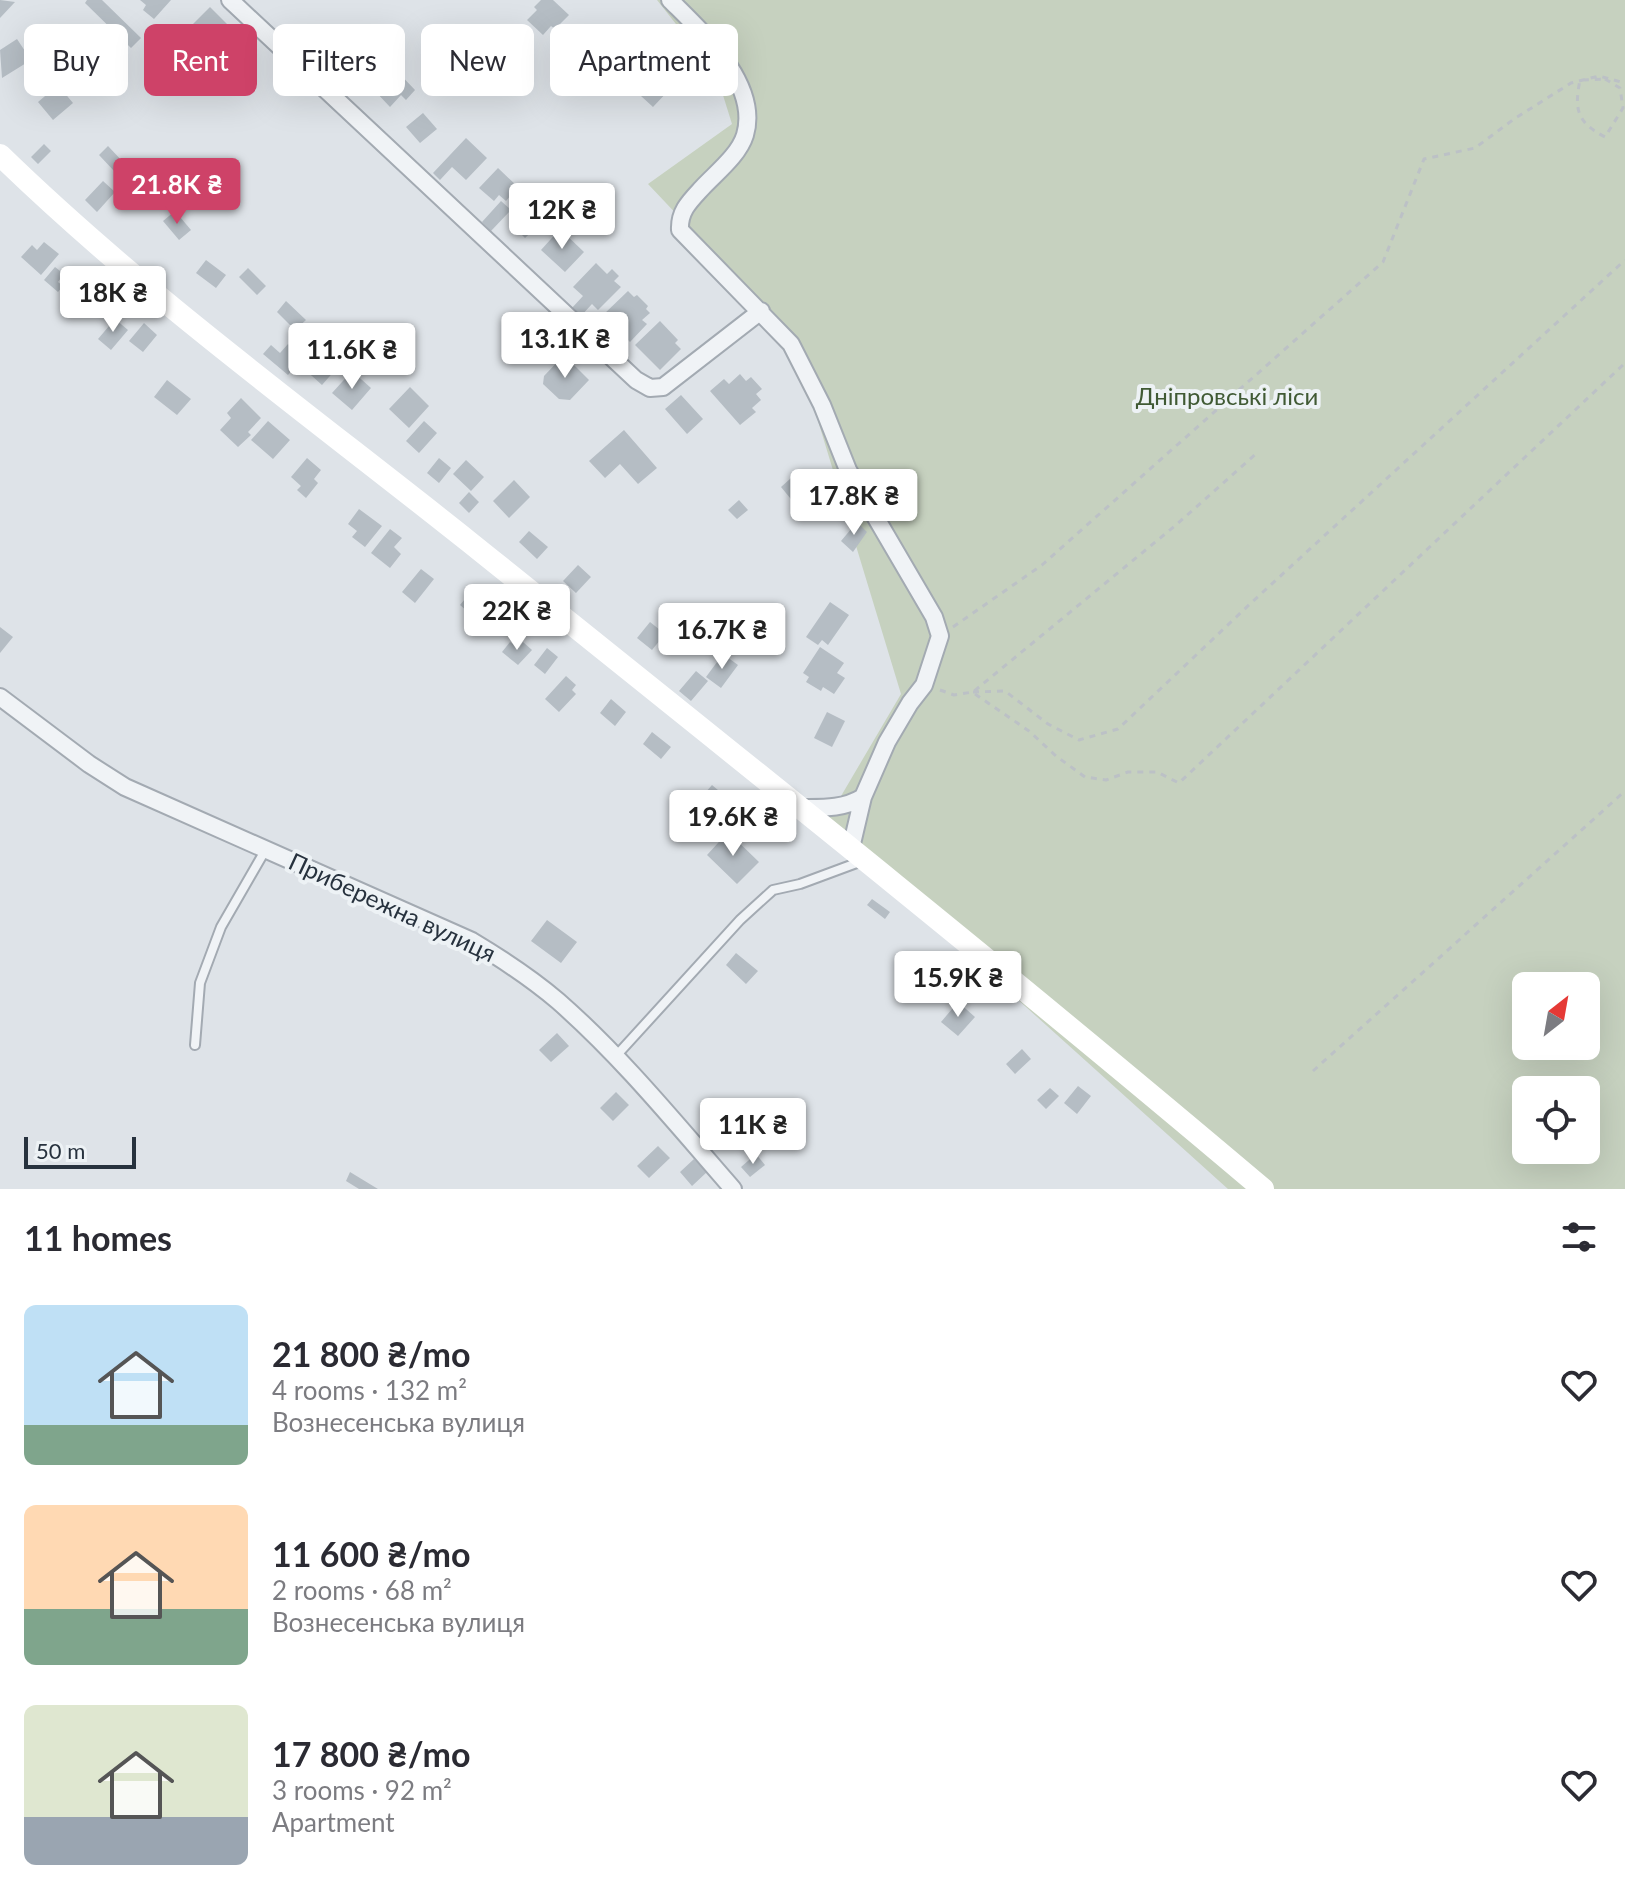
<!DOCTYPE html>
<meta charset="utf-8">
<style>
body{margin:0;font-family:Lato,sans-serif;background:#f2f2f3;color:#2b2b33;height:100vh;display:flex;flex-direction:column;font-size:30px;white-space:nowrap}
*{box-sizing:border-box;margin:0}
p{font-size:26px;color:#7c7c81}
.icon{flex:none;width:44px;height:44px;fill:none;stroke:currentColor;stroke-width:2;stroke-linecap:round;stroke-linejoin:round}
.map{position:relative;height:1189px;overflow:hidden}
.side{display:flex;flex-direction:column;background:#fff;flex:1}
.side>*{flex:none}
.banner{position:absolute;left:24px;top:24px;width:800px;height:72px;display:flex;gap:16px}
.needle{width:52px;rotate:31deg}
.buttons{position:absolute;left:1512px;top:972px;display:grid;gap:16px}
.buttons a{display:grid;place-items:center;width:88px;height:88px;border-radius:12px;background:#fff;box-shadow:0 8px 32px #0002;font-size:40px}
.scale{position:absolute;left:24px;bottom:20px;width:112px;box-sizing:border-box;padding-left:8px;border:4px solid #27323e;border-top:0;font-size:22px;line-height:28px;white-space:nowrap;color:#27323e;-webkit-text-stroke:6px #edf2f5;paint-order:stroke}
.price{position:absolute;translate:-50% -68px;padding:0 18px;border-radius:8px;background:#fff;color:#222;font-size:26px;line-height:52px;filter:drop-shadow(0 2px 4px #0008)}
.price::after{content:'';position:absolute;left:50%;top:48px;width:24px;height:18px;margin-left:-12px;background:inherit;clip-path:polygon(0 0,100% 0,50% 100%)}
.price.current{background:#ce4268;color:#fff}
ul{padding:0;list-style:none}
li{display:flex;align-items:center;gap:24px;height:200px;padding:0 24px}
li span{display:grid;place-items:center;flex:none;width:224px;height:160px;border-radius:12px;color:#555}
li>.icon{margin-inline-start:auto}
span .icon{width:96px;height:96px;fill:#fffc;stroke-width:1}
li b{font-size:34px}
h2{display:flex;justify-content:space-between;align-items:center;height:96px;padding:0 24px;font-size:34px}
.tag{padding:0 28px;border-radius:12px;background:#fff;box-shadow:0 8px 32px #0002;font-size:28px;line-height:72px}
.tag.current{background:#ce4268;color:#fff}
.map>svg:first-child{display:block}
.green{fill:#c6d1bf;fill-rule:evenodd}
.building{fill:#b5bdc4}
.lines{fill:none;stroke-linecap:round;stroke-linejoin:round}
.lane-casing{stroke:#a3aab2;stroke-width:12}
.street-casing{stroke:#a3aab2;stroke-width:20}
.path{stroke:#bcc1c6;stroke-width:3;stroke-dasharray:6 6;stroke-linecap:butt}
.lane{stroke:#f0f3f6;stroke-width:8}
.street{stroke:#f0f3f6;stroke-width:16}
.secondary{stroke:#fff;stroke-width:22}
.labels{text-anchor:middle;stroke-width:8;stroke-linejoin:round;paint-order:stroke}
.park-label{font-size:24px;fill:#405a34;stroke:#edf2f5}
.street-label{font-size:24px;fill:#27323e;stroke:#edf2f5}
</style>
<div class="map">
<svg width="1625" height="1189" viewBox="0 0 1625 1189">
<rect width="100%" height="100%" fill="#dee3e8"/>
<path class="green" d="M657 0H1625V1189H1228L824 825 901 694 798 355 770 313 648 184 732 124 717 76ZM1526 986H1586V1046H1526ZM1526 1090H1586V1150H1526Z"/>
<path class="building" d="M0 0 15 2 0 18Z
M87 0H102L141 38 131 48 85 3Z
M140 0H171L154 19 143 10 146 5Z
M541 0H553L569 15 555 29 551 26 543 35 527 20 537 10 534 7Z
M210 7 230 27 221 37 227 43 206 65 191 50 196 44 204 52 211 45 192 25Z
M17 39 31 60 2 78 0 50Z
M649 56 662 69 656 76 670 89 653 107 629 85 637 77 633 73Z
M395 69 415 90 406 100 401 95 390 107 373 89Z
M58 85 73 103 53 120 38 102Z
M423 113 437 129 420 143 406 127Z
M466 138 487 158 466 180 452 167 440 180 433 173Z
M44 144 51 151 38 164 31 157Z
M108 146 124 163 115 172 99 155Z
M498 168 518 187 506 201 499 195 494 201 479 188Z
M103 181 115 192 97 212 85 200Z
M501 201 511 210 491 231 482 222Z
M527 204 543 221 525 238 509 222Z
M175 211 191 230 179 240 163 221Z
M560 229 584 252 565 272 541 250Z
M44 242 59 254 41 275 21 257 32 245 37 250Z
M206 260 226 275 216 288 196 273Z
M596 263 607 274 612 269 619 276 614 281 621 287 598 310 592 304 580 317 571 309 583 296 573 287Z
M55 267 64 274 58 282 63 286 58 292 44 280Z
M248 268 266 286 257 295 239 277Z
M628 291 634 297 637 295 648 306 646 309 650 313 642 320 647 324 630 342 603 315Z
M286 301 306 320 295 330 277 312Z
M115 319 128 330 111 350 98 339Z
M660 321 678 340 675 343 681 349 660 370 635 345Z
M144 323 157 335 143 352 129 341Z
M322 331 341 348 330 360 311 344Z
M303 339 312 347 288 375 263 354 271 345 280 353 288 344 294 349Z
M316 351 336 369 322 385 302 367Z
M564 355 589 380 570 400 559 399 543 384 544 376Z
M352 371 371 388 352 410 332 393Z
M740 374 746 381 751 377 762 389 756 394 761 400 752 408 756 412 740 425 710 391 724 379 729 384Z
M167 380 191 399 177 415 154 397Z
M410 387 429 406 409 428 389 409Z
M681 395 703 419 687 434 665 409Z
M241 398 261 418 248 432 251 435 238 447 220 430 231 418 227 413Z
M268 421 290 440 273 459 251 440Z
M424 421 437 433 419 453 406 441Z
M624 430 657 468 638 484 620 464 605 478 589 461Z
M307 458 321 470 314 479 318 483 306 498 297 490 301 486 291 477Z
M439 458 451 468 439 483 427 473Z
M466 460 484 477 471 491 453 474Z
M800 470 819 493 807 505 801 499 795 504 781 487Z
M514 480 530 497 509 518 493 501Z
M469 492 479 502 469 513 459 503Z
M739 500 748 510 737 519 728 510Z
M359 509 382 526 365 547 352 537 357 531 348 524Z
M857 522 867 532 853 552 841 541Z
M390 529 402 538 394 547 401 554 390 568 371 553Z
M529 531 548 547 537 559 519 542Z
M578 565 591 577 576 593 563 581Z
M421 569 434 579 415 603 402 592Z
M474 588 490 601 475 618 460 605Z
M830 602 849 615 828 645 822 640 818 645 806 637Z
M650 622 665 634 652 650 637 638Z
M0 627 13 637 0 653Z
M510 642 519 648 523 642 532 650 518 665 502 652Z
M820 647 844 663 837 673 845 678 834 694 823 687 821 691 806 682 809 677 803 673Z
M547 648 558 657 545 674 534 665Z
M723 654 738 665 721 688 706 677Z
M696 671 708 681 691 701 679 691Z
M566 676 576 685 572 690 576 694 559 712 545 699Z
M611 699 626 712 615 726 600 713Z
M827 712 845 721 832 747 814 738Z
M652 732 671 747 661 759 643 744Z
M712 785 725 796 712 812 698 801Z
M728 832 759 862 737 884 707 855Z
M872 899 890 912 885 919 867 905Z
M547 920 577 942 561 963 531 941Z
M736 953 758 971 746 984 726 965Z
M958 1002 975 1017 958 1036 941 1022Z
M557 1033 569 1046 551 1062 539 1050Z
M1022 1049 1031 1059 1015 1074 1006 1064Z
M1078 1086 1091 1096 1077 1114 1064 1103Z
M1050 1088 1059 1096 1046 1109 1037 1100Z
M616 1092 629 1105 613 1121 600 1108Z
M740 1117 753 1134 743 1142 739 1137 726 1146 717 1134Z
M658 1146 670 1158 649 1178 637 1166Z
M756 1154 765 1165 750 1177 741 1167Z
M694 1159 707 1172 692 1186 680 1172Z
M350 1172 378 1189H359L346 1181Z"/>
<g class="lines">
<defs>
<path id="lane" d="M195 1045 200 983 221 927 266 849
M616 1056 740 920 773 890 800 884 862 861"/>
<path id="street" d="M230 0 636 380 650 388 663 387 761 311
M670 0C702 32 760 84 745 135 739 155 716 173 702 188 690 201 679 211 680 230L791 344 822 405 848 470 934 617 940 636 924 685 910 703 887 742 863 797 851 848
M0 697 89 764 125 787 472 941C502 959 531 978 558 1001 622 1057 677 1125 733 1189
M802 808C824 808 843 809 863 797"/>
</defs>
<use href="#lane" class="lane-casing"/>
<use href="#street" class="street-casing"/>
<path class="path" d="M1605 79 1620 88 1623 108 1605 137C1577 122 1574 110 1580 80Z
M953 627 1042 565 1383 262 1424 159 1475 148 1514 119 1571 83 1599 76 1625 83
M940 690 954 695 973 692 1176 525 1258 452
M973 692 1005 691 1048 724 1079 740 1118 729 1251 603 1625 260
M975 694 1029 731 1056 756 1085 777 1106 780 1128 772H1157L1179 783 1625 363
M1313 1071 1625 791"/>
<use href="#lane" class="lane"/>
<use href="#street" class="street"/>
<path class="secondary" d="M0 155C145 296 310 415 468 541 735 755 1002 968 1263 1189"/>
</g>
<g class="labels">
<g class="park-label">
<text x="1227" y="405">Дніпровські ліси</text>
</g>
<g class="street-label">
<text transform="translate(392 908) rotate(25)" y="8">Прибережна вулиця</text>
</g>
</g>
</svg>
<div class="buttons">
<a><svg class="needle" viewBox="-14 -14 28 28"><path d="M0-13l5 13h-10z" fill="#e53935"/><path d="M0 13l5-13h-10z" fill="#7c7c81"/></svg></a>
<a><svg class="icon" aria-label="locate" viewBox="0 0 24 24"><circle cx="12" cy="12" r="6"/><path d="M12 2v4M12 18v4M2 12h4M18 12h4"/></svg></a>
</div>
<div class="scale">50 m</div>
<b class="price current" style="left:177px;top:226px">21.8K ₴</b>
<b class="price" style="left:562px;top:251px">12K ₴</b>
<b class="price" style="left:113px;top:334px">18K ₴</b>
<b class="price" style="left:565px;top:380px">13.1K ₴</b>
<b class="price" style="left:352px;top:391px">11.6K ₴</b>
<b class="price" style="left:854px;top:537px">17.8K ₴</b>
<b class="price" style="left:517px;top:652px">22K ₴</b>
<b class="price" style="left:722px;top:671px">16.7K ₴</b>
<b class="price" style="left:733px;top:858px">19.6K ₴</b>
<b class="price" style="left:958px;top:1019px">15.9K ₴</b>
<b class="price" style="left:753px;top:1166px">11K ₴</b>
<div class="banner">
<a class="tag">Buy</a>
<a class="tag current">Rent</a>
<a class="tag">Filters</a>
<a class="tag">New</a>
<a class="tag">Apartment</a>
</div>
</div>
<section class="side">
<h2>11 homes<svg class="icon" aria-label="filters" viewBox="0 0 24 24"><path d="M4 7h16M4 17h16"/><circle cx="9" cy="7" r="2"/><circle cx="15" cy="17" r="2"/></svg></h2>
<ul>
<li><span style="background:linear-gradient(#bfe0f5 75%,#7fa58c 0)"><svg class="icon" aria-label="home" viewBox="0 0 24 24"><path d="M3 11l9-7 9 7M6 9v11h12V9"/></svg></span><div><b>21 800 ₴/mo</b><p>4 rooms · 132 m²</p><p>Вознесенська вулиця</p></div><svg class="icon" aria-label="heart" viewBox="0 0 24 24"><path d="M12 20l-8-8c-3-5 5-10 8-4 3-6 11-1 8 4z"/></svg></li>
<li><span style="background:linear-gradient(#ffd9b3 65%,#7fa58c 0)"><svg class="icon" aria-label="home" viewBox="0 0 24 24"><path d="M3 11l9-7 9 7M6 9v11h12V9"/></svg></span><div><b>11 600 ₴/mo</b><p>2 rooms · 68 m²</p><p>Вознесенська вулиця</p></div><svg class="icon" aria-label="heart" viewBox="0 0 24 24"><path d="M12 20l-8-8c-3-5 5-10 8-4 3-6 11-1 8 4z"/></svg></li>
<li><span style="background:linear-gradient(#dfe7d0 70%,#9aa5b1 0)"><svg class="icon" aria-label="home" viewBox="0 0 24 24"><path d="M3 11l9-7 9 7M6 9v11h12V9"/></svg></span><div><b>17 800 ₴/mo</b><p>3 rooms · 92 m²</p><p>Apartment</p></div><svg class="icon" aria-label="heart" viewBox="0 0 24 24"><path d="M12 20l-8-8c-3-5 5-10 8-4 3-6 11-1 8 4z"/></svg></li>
</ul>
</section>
